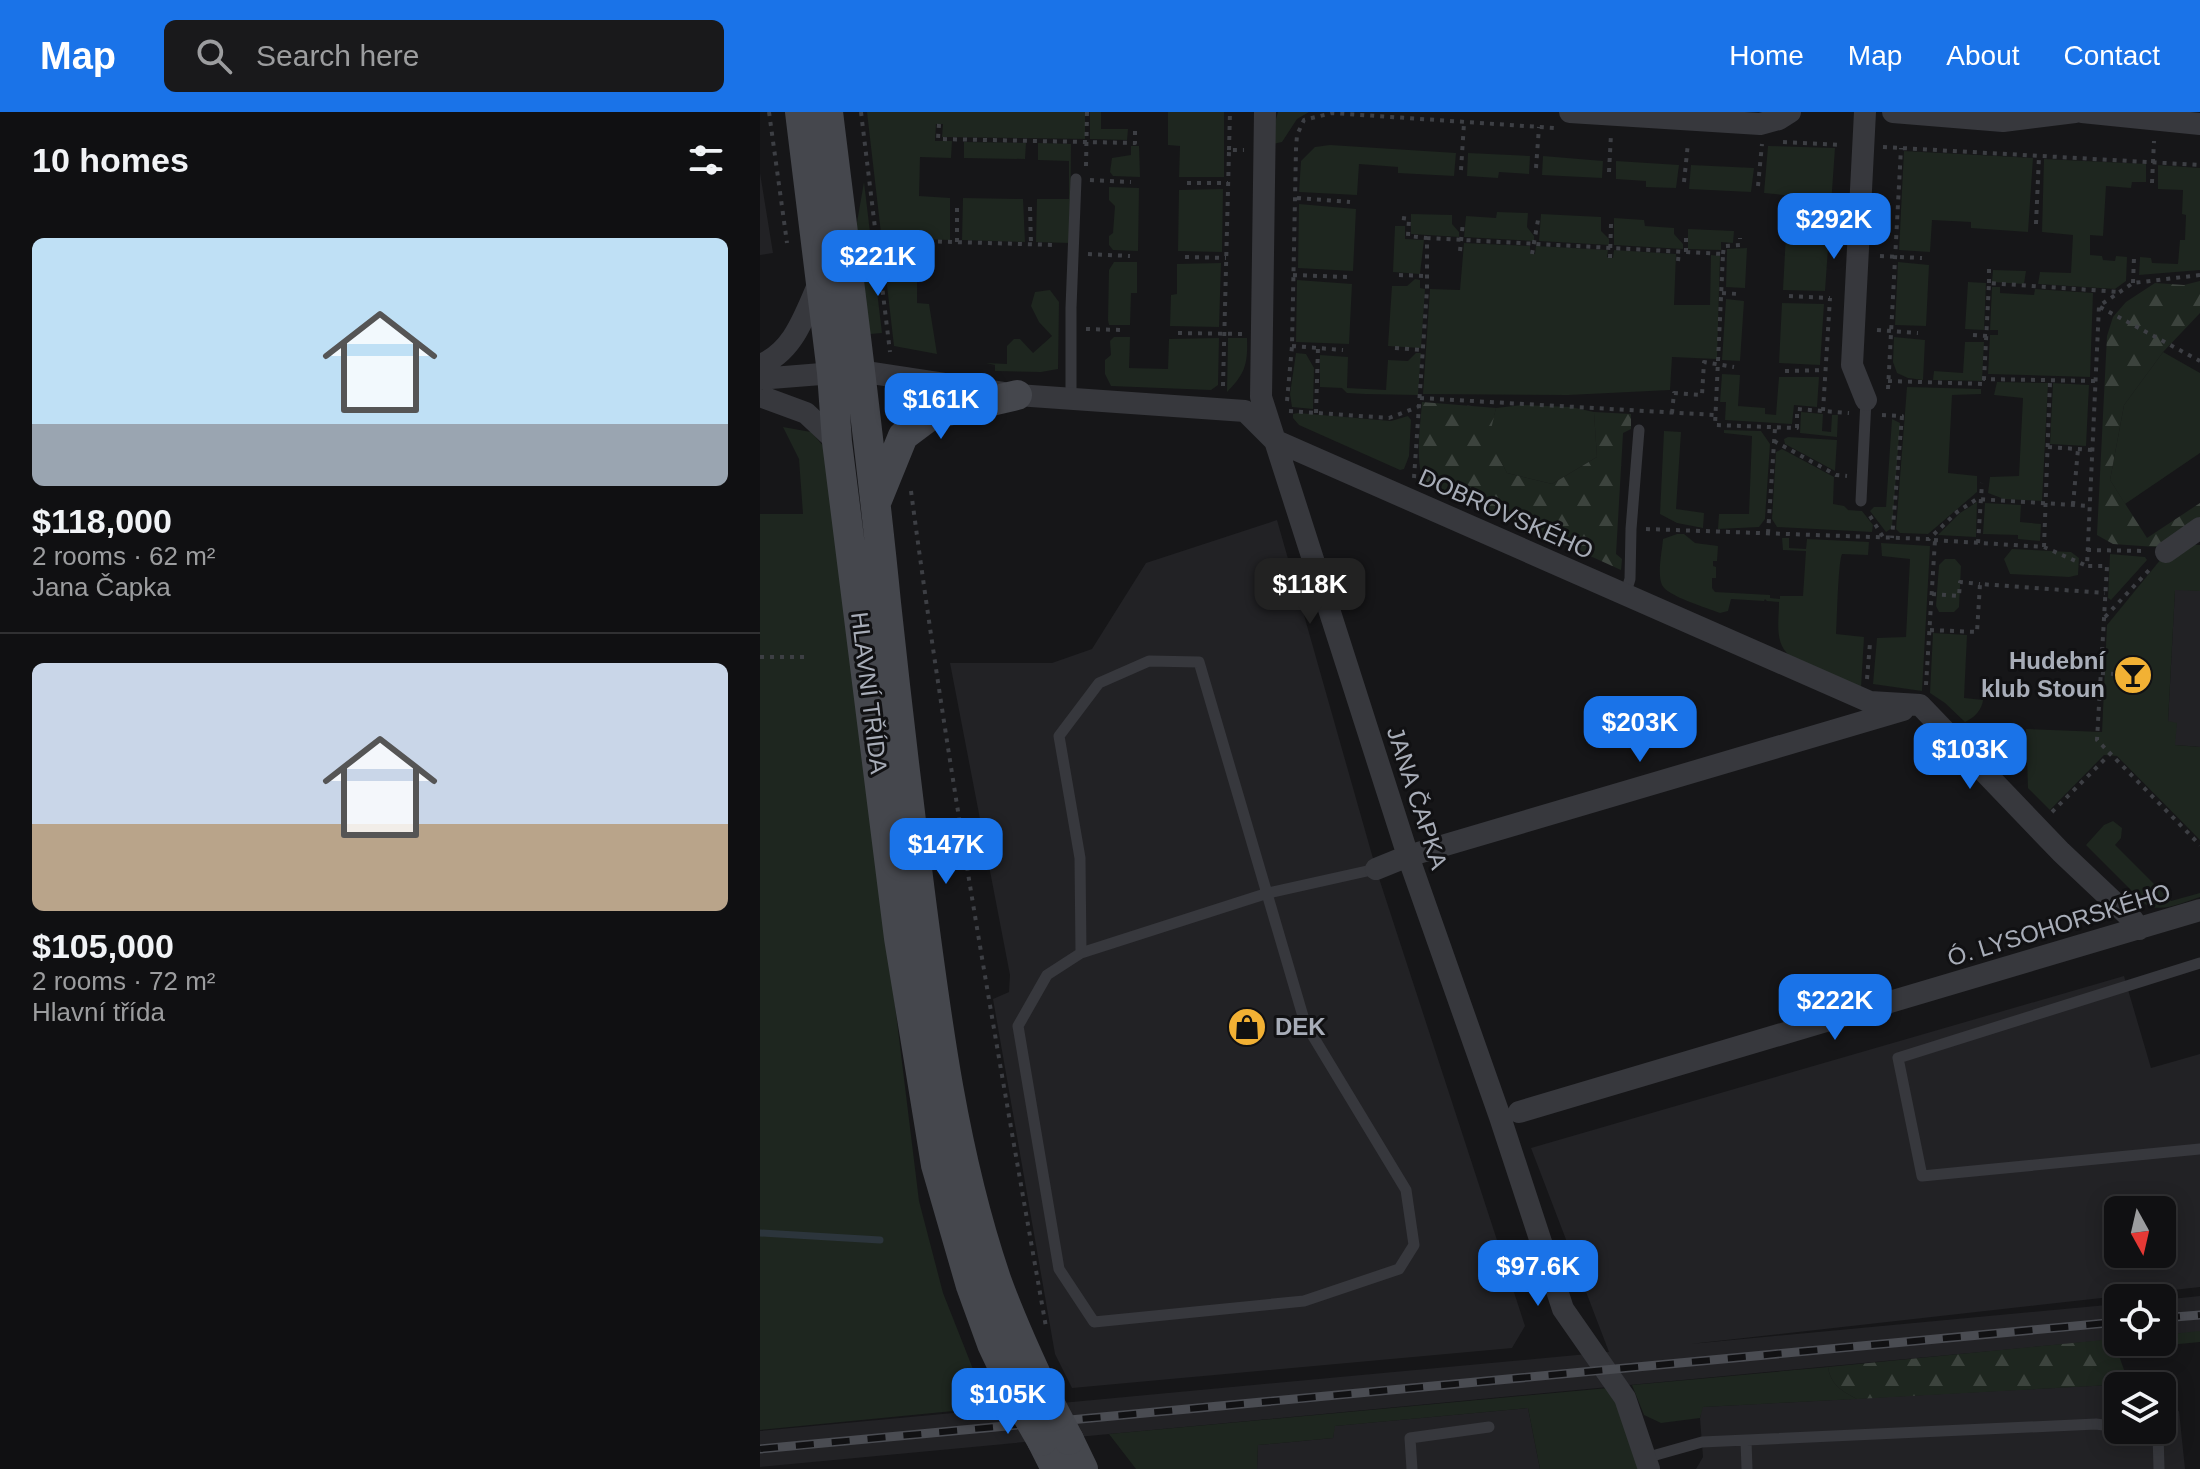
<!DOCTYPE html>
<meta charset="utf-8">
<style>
body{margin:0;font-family:Arial,sans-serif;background:#19191b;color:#f1f3f6;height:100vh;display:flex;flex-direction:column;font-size:30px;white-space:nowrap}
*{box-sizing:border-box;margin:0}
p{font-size:26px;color:#9c9d9f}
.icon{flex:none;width:44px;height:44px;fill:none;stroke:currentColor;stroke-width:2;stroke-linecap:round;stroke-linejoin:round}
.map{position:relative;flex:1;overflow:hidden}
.details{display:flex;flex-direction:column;background:#101012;width:760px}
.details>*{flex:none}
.needle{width:52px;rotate:172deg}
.fabs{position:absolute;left:1344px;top:1084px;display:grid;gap:16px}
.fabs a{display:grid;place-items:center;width:72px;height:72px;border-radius:12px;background:#101012;box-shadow:0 4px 20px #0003,0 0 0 2px #303032;font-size:40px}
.price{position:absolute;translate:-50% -68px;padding:0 18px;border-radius:16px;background:#1a73e8;color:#fff;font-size:26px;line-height:52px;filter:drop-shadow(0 2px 4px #0008)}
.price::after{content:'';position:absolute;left:50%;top:48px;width:24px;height:18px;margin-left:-12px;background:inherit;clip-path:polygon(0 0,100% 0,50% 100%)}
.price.selected{background:#222;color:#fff}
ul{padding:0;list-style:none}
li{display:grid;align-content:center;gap:16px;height:424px;padding:0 32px}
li+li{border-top:2px solid #303032}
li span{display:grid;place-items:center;height:248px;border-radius:12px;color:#555}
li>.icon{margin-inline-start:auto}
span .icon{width:144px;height:144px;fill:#fffc;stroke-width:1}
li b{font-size:34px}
h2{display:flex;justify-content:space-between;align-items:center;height:96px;padding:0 32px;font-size:34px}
header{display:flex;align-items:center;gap:48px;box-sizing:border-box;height:112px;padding:0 40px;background:#1a73e8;color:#fff}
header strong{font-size:38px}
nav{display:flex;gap:44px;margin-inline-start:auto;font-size:28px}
.search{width:560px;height:72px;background:#19191b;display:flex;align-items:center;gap:20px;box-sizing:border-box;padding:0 28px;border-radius:12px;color:#9c9d9f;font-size:30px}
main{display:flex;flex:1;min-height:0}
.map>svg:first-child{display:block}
.built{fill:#222225;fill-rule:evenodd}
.green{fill:#1e261f}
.forest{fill:url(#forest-firs)}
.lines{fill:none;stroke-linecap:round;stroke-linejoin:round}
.stream{stroke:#2c353c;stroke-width:7}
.path{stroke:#3d3f44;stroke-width:4;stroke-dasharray:4 6;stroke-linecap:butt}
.lane{stroke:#37383d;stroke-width:11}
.street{stroke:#37383d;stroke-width:22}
.secondary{stroke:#45474d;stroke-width:30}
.rail-casing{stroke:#4a4c52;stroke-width:9}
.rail{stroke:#111113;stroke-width:6;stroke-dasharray:18;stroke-linecap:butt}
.secondary-bridge{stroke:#45474d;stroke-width:30}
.labels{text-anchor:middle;stroke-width:6;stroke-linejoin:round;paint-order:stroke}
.street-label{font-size:24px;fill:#a8adb8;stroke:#111113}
.poi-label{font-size:24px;font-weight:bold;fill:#a8adb8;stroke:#111113;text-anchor:end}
</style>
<header>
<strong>Map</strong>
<div class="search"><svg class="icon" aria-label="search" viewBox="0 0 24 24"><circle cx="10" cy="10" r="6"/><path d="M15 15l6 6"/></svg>Search here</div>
<nav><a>Home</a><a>Map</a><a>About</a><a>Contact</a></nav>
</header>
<main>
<section class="details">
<h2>10 homes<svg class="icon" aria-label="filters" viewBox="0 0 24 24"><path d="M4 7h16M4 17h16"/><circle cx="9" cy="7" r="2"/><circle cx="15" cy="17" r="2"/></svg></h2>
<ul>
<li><span style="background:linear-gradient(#bfe0f5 75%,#9aa5b1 0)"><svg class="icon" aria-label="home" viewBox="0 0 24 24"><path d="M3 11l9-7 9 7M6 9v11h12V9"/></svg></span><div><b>$118,000</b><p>2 rooms · 62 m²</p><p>Jana Čapka</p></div></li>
<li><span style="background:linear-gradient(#c9d6e8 65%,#b9a48a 0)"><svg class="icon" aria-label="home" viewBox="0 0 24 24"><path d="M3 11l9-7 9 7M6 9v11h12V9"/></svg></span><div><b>$105,000</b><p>2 rooms · 72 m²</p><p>Hlavní třída</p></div></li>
</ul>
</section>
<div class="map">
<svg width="1440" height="1357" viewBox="0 0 1440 1357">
<defs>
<pattern id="forest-firs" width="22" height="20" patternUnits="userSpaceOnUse" patternTransform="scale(2)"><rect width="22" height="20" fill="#1e261f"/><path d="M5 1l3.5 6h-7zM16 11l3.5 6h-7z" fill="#3c433d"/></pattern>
</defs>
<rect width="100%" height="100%" fill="#161618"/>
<path class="built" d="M0 61 13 141 0 143Z
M517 408 616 757 765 1214 752 1236 312 1276 295 1242 233 887 249 880 250 863 190 551H292L332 537 386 451Z
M1415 477 1440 479V635L1415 633 1408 610Z
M1364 864 1391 956 1440 942V1175L930 1232 1358 1192V1227L0 1355V1319L849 1240 771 1036ZM1358 1098H1402V1142H1358Z
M1440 1184V1220L1402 1223V1188Z
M1369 1272 1358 1274V1318H1402V1300L1419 1299 1425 1357H936L943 1345 940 1306 942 1295Z
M768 1296 780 1357H497L498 1333 573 1326 574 1314Z"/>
<path class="green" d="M107 0H325V27L182 25 183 12H176L175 29H192L191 46 160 45 159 84 190 86V128L157 127V191L169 192 177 242 134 234Z
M330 0H341V17H368L367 28 330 27Z
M408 0H464V65H419L420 34 408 33Z
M518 0H549L537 7 522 30 513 32V18Z
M204 30 266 31 265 47 204 46Z
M278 31 311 32 310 131 276 130 277 87H309V49L278 48Z
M570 33 696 41 694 64 638 61V55L599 52 597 83 539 80 541 49 555 35Z
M371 34H379L380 65 353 64 350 60 352 46 371 43Z
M1008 34 1075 36 1065 179 1023 178 1026 122H1032L1034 84 1004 81Z
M1144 39 1273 46 1268 120 1211 116V110L1172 108 1170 140 1139 138Z
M708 41 770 44 769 62 739 60 738 66 707 64Z
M783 44 843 49 842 66 782 63Z
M1284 47 1386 52V70H1372L1371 76 1346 74 1343 124 1330 123V143L1342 144 1343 148 1355 149 1356 144 1367 145 1366 169 1355 177 1278 172 1280 160 1311 161 1313 123 1282 120Z
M856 49 919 53 916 76 886 75V69L856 67Z
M931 53 994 56 991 80 929 77Z
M1398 53 1440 56V158L1379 163 1380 145 1391 146 1392 151 1418 152 1420 128H1425L1426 103 1422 102 1423 78 1398 77Z
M104 70 122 221 110 222 96 116Z
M349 75 379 76 378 139 353 138 349 133V124L353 121 355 94 349 88Z
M463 77 462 140 418 139 419 78Z
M203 86 263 87 265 130 202 128Z
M539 92 596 97 593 159 538 156Z
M737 100 768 101 767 115 774 124V129L704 125 706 104 736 106Z
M651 102 692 103V112L699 120V125L651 122Z
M781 102 841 105V119L849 127V133L779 129Z
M854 106 884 108 885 114 914 116V122L923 132V137L854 133Z
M635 114H645V127L664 128 660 162 633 160Z
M928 117 974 119 973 131 961 130V138L928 137Z
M704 131 770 134V142H775L776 134 848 138 847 145 853 146 854 138 916 142 914 193H950L951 143 960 144 957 247 912 245 910 278 808 283 663 282 670 177 700 178Z
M987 136 985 176 966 175 967 137Z
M354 150H377V181H371L370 213H349L348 208 349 158Z
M1138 150 1169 153 1166 214 1135 213Z
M461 151 459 215 410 214 411 183 417 182V152Z
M1233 158 1266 159 1264 172 1232 170Z
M655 167 660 168V176L665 177 661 236 628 234 632 174H647Z
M537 168 592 172 589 232 536 230Z
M1208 170 1226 171 1224 218 1205 217Z
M1232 175H1240V181L1274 183 1275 177 1333 181 1330 265 1228 262 1230 223H1238V218H1230Z
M290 178 299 190 298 257 281 260 235 259V253L226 251 247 252V234L254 227H260L273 241 292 224 279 210 271 194 275 180Z
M966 187 984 189 980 249 962 248Z
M1022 191 1064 192 1060 253 1019 251Z
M354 225H370L369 256 408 257 409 227 459 226 458 273 451 278 351 274 345 262V248L351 243 350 229Z
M1134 225 1165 228 1163 268 1148 266 1137 261 1133 250Z
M468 226H487C488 252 485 262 467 280Z
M1205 230H1224L1222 269 1173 268 1174 259 1203 261Z
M1403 240 1440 261V341L1365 392 1350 368 1364 293Z
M536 241 546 242 554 256 553 297 532 295 530 282Z
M656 241H661L658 283 605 282 587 281 582 276 560 275V243L588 245 587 276 626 278 628 248 648 249Z
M962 262 980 263 978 294 1005 296V302L1016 303 1019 265H1059L1057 295 1034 293 1032 312 965 308 966 290H960Z
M1237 270 1288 271 1282 389 1244 387 1228 381 1230 365 1259 364 1263 286 1234 283Z
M1293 271 1329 273 1326 334 1290 332Z
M1147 275 1221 277V282L1192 283 1188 361 1217 364V380L1168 422 1140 421 1136 417Z
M762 293 811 295 834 300 837 345 792 372 747 361 728 326 736 296Z
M1041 300 1063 302 1062 319 1071 320 1072 303H1078L1077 325 1040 321Z
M538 301 631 309 648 304 651 308 649 344 644 357 640 358 539 313 533 306V302Z
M1132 307 1140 311 1132 416 1126 420 1110 399 1114 395H1126Z
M23 315 51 320 67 338 159 1089 183 1181 226 1290 224 1296 0 1318V402H43L39 347Z
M964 318 1001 319 1010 332 1005 407 999 415 958 417 959 402H989L992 324 964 321Z
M904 319 921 320 916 397 944 401 943 416 917 411 900 402Z
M1028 325 1077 328 1075 359 1025 332 1024 327Z
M1022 337 1074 365 1073 392 1084 394 1088 398 1102 399 1113 413 1112 420 1017 415 1012 407 1016 340Z
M1217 390 1216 425 1178 423 1200 401Z
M1225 391 1261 393 1260 410 1281 412 1280 429 1258 427V423L1223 422Z
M917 422H924L935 431 958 434 957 449H953V454L956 455V466H952V476L955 480 1010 483V486L1020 487V484H1043L1046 439 1023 438 1022 426H1029V436L1046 437 1047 427 1109 430 1108 443 1082 442C1078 450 1077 508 1076 522L1104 525 1101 576 1030 544C1014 531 1019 510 1019 490L1007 489 1005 487 1004 489 971 487 968 499 960 501C947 496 907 484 902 473 897 461 902 440 903 427Z
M1121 431 1170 434 1162 579 1113 572 1117 526 1146 525 1150 447 1122 444Z
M1424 432 1440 433V479L1415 478 1408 609 1417 611 1415 633 1440 635V728L1357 644 1344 643 1290 698 1268 676 1266 617 1342 620 1347 513 1401 447Z
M1252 437 1311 440 1319 446 1318 463 1309 465 1250 462 1244 447Z
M1350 442 1385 445 1387 448 1351 488 1348 486Z
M1185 447H1195L1201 454 1199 495 1194 500H1179L1176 494 1179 453Z
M1173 521 1207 523 1204 586 1223 588C1222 598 1214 606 1205 610L1185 591 1170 581Z
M1353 709 1362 716 1361 726 1355 733 1411 789 1440 781V785C1424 790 1400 802 1385 792L1326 733 1344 713Z
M1440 1219V1230L1357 1238 1353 1227H1358V1230H1402V1223Z
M1068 1255C1071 1273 1082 1279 1097 1287L943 1295 940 1306 901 1311 884 1303 872 1273Z
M848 1276 861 1289 884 1357H780L768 1296 575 1314 573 1326 498 1333 497 1357H376L349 1322Z"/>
<path class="forest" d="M1440 169V201L1403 240 1364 293 1350 368 1387 426 1440 391V405L1396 435 1353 432 1337 423 1347 224 1353 205 1366 190 1395 171 1424 173Z
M662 290 736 296 729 326 747 361 792 372 837 345 834 300 871 302V317L863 321 856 442 862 447 861 458 665 369C654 355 661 309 662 290Z
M1353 1227 1369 1272 1097 1287C1082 1279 1071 1273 1068 1255Z"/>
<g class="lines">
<path class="stream" d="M0 1121 120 1128"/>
<path class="path" d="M9 0 27 131
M101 0 130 240
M179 12 178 27 375 31V13
M1023 30 1082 33
M1123 35 1440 53
M469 38 470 0
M326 54 327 0
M776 56 779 15
M701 58 704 11
M849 60 851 22
M330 68 371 70
M924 70 928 31
M427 71H468
M1392 71 1394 29
M998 74 1002 32
M537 86 590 90
M270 95 271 132
M642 106 649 107 648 124 667 126
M1276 112 1279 44
M197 130V93
M118 131 158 129 296 133
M700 139 703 110
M926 140V123
M328 142 370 144
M772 142 778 108
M963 142 964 134 980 133V126
M1120 144 1162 146
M425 145 466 146
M850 146 851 112
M918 149 919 139
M533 163 587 165
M639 163 666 164
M1440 163 1373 171 1339 194 1327 454H1347L1337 628 1440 733
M1229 171V157
M1373 171 1374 145
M962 181 978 182
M1029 184 1070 186
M1340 195 1440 249
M326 217 362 218
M1117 218 1158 221
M418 221 482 222
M1213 223 1227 224
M532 234 583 238
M635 236 663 238
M1025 259 1065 258
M1128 269 1224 272V267
M1335 269 1224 267 1229 171 1360 180
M463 274 469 38H484
M1128 277 1141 36
M660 286 955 303
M527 289 532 234 536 37 537 23 544 8 572 1 795 16
M529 299 629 306 658 295
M1063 299 1070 186
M556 301 558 236
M912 301 914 281 942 283 944 250 974 255
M1122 303 1142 304 1132 426
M1014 329 1076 363 1087 364
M1288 335 1332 338
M654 366 667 177V126L963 142 955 313 1037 316V297L1089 301
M151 379C188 659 237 937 286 1215
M1313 393 1318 337
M1110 404 1123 425
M886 417 1169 427 1197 400 1217 387 1329 394
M1008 421 1015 316
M1174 428 1284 435 1327 454
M1218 431 1222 371
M1284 435 1290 269
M1327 438 1385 439
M1172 482 1199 484 1200 470 1220 472
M1345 505 1391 456
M1170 518 1217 520 1220 472 1345 481
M0 545H50
M1341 561 1366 563
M1107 567 1110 531
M1166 573 1175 428
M1292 700 1350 642"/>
<path class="lane" d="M311 286V196L316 67
M1101 389 1106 288
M865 483 870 467 871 417 879 318
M321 841 320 746 299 624 339 571 389 549 439 550 545 911 646 1078 654 1133 639 1157 544 1189 334 1210 299 1157 258 914 287 863 321 841 508 781 616 757
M1440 851 1138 946 1162 1064 1440 1037
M1380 1318 1398 1321 1399 1357
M986 1329 987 1357
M885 1346 942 1330 1336 1312 1358 1315
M652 1357 650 1326 729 1315"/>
<path class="street" d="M505 0 501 285 648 744 740 1005 803 1197 865 1286 889 1357
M810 0 1000 12 1019 7 1030 0
M1105 0 1092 253 1106 288
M1133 0 1243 9 1315 0
M1322 0 1440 12
M0 253C35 239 45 201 60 169
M0 267 99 259 257 283 485 299 514 328 1110 590 1160 593 1301 740 1373 808 1379 817
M0 284 46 301 77 330
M1406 440 1440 416
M616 757 648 744 1143 598
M759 1000 1440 798"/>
<path class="secondary" d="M40 0 72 261 77 330 139 826 176 1053 211 1174 232 1232 260 1291
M68 0C88 164 110 327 126 491 136 585 147 679 159 773 176 905 193 1041 236 1167 251 1209 269 1248 288 1288
M117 388 143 324 171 303 257 283
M309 1328 323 1357
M282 1329 296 1357"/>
<defs>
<path id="rail" d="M1402 1206 1440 1203
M0 1337 1358 1210"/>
</defs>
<use href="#rail" class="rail-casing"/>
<use href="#rail" class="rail"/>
<path class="secondary-bridge" d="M288 1288 309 1328
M260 1291 282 1329"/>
</g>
<defs>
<symbol id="bar-disc" viewBox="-11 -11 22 22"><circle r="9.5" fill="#f2b134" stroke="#111113"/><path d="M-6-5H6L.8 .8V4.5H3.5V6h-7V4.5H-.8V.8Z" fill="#111"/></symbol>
<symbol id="shop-disc" viewBox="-11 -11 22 22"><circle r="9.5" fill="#f2b134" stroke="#111113"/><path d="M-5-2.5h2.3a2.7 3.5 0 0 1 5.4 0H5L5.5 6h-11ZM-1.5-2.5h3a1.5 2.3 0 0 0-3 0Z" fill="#111"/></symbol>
</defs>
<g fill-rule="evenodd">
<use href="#bar-disc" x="1351" y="541" width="44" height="44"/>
<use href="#shop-disc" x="465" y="893" width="44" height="44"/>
</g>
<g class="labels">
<g class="street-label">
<text transform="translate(746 402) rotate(24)" y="8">DOBROVSKÉHO</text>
<text transform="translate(109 581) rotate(83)" y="8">HLAVNÍ TŘÍDA</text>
<text transform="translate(657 686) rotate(72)" y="8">JANA ČAPKA</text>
<text transform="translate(1299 813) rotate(-17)" y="8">Ó. LYSOHORSKÉHO</text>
</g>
<g class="poi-label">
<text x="1345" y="557">Hudební<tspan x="1345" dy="28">klub Stoun</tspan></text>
<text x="515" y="923" text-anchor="start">DEK</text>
</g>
</g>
</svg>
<div class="fabs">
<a><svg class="needle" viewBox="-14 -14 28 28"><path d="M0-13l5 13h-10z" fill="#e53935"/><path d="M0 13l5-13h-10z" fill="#9c9d9f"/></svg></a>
<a><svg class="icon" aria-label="locate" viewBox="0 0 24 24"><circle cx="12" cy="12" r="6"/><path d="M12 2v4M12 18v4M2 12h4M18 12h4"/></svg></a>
<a><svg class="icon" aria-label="layers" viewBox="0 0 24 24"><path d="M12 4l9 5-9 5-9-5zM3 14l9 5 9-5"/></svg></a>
</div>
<b class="price" style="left:1074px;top:149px">$292K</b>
<b class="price" style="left:118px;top:186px">$221K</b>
<b class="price" style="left:181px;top:329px">$161K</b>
<b class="price selected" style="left:550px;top:514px">$118K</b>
<b class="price" style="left:880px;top:652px">$203K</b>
<b class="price" style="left:1210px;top:679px">$103K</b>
<b class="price" style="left:186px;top:774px">$147K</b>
<b class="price" style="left:1075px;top:930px">$222K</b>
<b class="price" style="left:778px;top:1196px">$97.6K</b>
<b class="price" style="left:248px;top:1324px">$105K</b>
</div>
</main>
